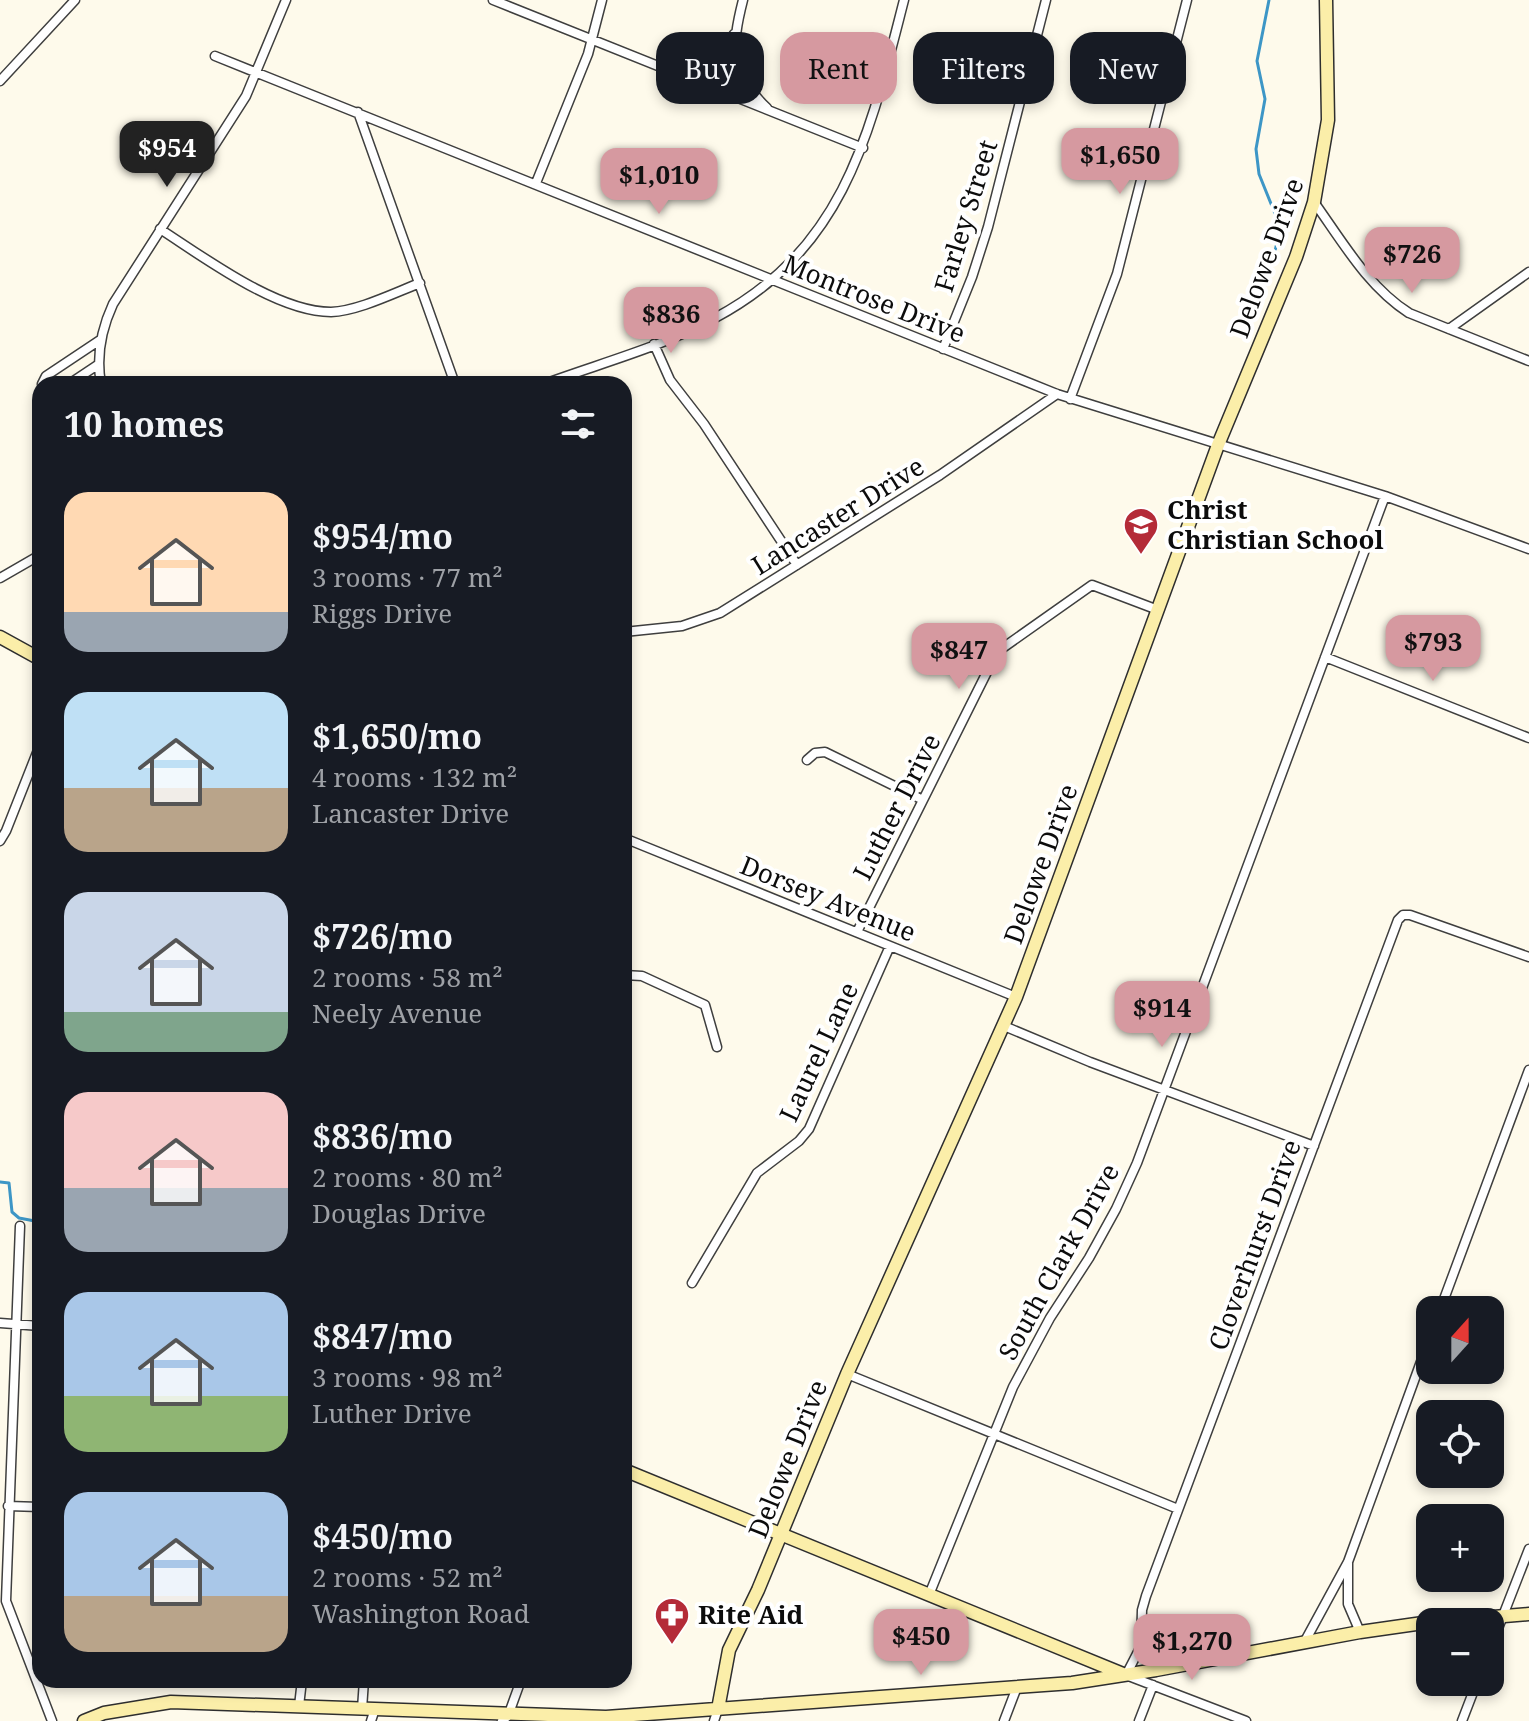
<!DOCTYPE html>
<meta charset="utf-8">
<style>
body{margin:0;font-family:"Noto Serif",serif;background:#242831;color:#f1f3f6;height:100vh;display:flex;flex-direction:column;font-size:30px;white-space:nowrap}
*{box-sizing:border-box;margin:0}
p{font-size:26px;color:#9ea1a6}
.icon{flex:none;width:44px;height:44px;fill:none;stroke:currentColor;stroke-width:2;stroke-linecap:round;stroke-linejoin:round}
.map{position:relative;flex:1;overflow:hidden}
.drawer{position:absolute;left:32px;top:376px;width:600px;height:1312px;display:flex;flex-direction:column;background:#171b24;border-radius:24px;box-shadow:0 4px 12px #0003}
.drawer>*{flex:none}
.top-card{position:absolute;left:656px;top:32px;width:752px;height:72px;display:flex;gap:16px}
.needle{width:52px;rotate:21deg}
.fabs{position:absolute;left:1416px;top:1296px;display:grid;gap:16px}
.fabs a{display:grid;place-items:center;width:88px;height:88px;border-radius:16px;background:#171b24;box-shadow:0 4px 12px #0003;font-size:40px}
.price{position:absolute;translate:-50% -68px;padding:0 18px;border-radius:16px;background:#d699a0;color:#111;font-size:26px;line-height:52px;filter:drop-shadow(0 2px 4px #0008)}
.price::after{content:'';position:absolute;left:50%;top:48px;width:24px;height:18px;margin-left:-12px;background:inherit;clip-path:polygon(0 0,100% 0,50% 100%)}
.price.current{background:#222;color:#fff}
ul{padding:0;list-style:none}
li{display:flex;align-items:center;gap:24px;height:200px;padding:0 32px}
li span{display:grid;place-items:center;flex:none;width:224px;height:160px;border-radius:24px;color:#555}
li>.icon{margin-inline-start:auto}
span .icon{width:96px;height:96px;fill:#fffc;stroke-width:1}
li b{font-size:34px}
h2{display:flex;justify-content:space-between;align-items:center;height:96px;padding:0 32px;font-size:34px}
.pill{padding:0 28px;border-radius:24px;background:#171b24;box-shadow:0 4px 12px #0003;font-size:28px;line-height:72px}
.pill.current{background:#d699a0;color:#111}
.map>svg:first-child{display:block}
.lines{fill:none;stroke-linecap:round;stroke-linejoin:round}
.stream{stroke:#3d96c6;stroke-width:3}
.street-casing{stroke:#3f3f3f;stroke-width:11}
.secondary-casing{stroke:#2e2e2e;stroke-width:15}
.street{stroke:#fff;stroke-width:8}
.secondary{stroke:#fbeea9;stroke-width:12}
.labels{text-anchor:middle;stroke-width:8;stroke-linejoin:round;paint-order:stroke}
.street-label{font-size:26px;fill:#0c0c0c;stroke:#fff}
.poi-label{font-size:26px;font-weight:bold;fill:#0c0c0c;stroke:#fff;text-anchor:start}
</style>
<div class="map">
<svg width="1529" height="1721" viewBox="0 0 1529 1721">
<rect width="100%" height="100%" fill="#fefaeb"/>
<g class="lines">
<path class="stream" d="M1269 0 1257 61 1265 99 1256 149 1259 174 1278 221 1279 234 1274 255
M0 1182 9 1183 12 1212 19 1218 40 1222"/>
<defs>
<path id="street" d="M493 0 863 148
M743 0C731 47 730 73 767 108
M215 56 1057 394 1385 496 1529 549
M669 67C698 71 718 59 734 34
M0 81 75 0
M358 112 455 384
M536 183 588 54 602 0
M1314 202C1342 241 1368 287 1409 313L1529 361
M160 229C205 258 277 312 331 312 358 311 394 293 420 283
M1449 329 1529 272
M654 344 670 380 704 424 797 565
M943 349 972 277 988 227 1046 0
M42 384 46 376 100 340
M69 384 99 364
M101 384C96 356 101 330 113 304L246 96 286 0
M544 384C601 363 662 347 715 318 846 248 870 132 904 0
M1070 399 1117 274 1187 0
M0 578 40 555
M624 632 682 626 720 613 940 475 1057 394
M1325 657 1529 738
M807 760 815 753 825 752 923 800
M624 838 1016 997
M0 841 6 831 40 745
M857 932 997 652 1092 585 1158 610
M624 975 642 976 705 1005 717 1047
M1004 1026 1090 1062 1314 1146
M20 1226 6 1601 52 1721
M692 1283 757 1173 799 1141 809 1129 890 946
M1440 1310 1529 1070
M0 1323 40 1326
M847 1374 1178 1509
M8 1506 40 1507
M1348 1563V1604L1360 1632
M929 1595 1013 1387 1050 1318 1089 1258 1116 1209 1137 1163 1385 496
M1305 1641 1348 1562 1430 1337
M1141 1646 1153 1661 1156 1670
M1490 1649 1529 1549
M299 1706 302 1680
M362 1709 364 1680
M371 1721 375 1709
M502 1721 508 1716 521 1680
M714 1721 718 1709
M1004 1721 1017 1687
M1139 1721 1153 1685
M1246 1721 1126 1675 1141 1646 1142 1610 1146 1596 1398 920 1403 915H1410L1529 957
M1462 1721 1477 1682"/>
<path id="secondary" d="M0 637 40 659
M624 1470 1123 1674
M1432 1622 1529 1614
M718 1709 729 1650 758 1590 847 1374 1016 997 1218 445 1296 257 1314 202 1328 120 1326 0
M84 1721 104 1713 171 1702 606 1717 1072 1683 1156 1670 1360 1632 1430 1622"/>
</defs>
<use href="#street" class="street-casing"/>
<use href="#secondary" class="secondary-casing"/>
<use href="#street" class="street"/>
<use href="#secondary" class="secondary"/>
</g>
<defs>
<symbol id="school-pin" viewBox="-11 -11 22 30"><path d="M0 17L-7.5 6A9.5 9.5 0 1 1 7.5 6Z" fill="#b42b38" stroke="#fff"/><path d="M0-5L7-2L0 1L-7-2ZM-4 1L0 2.5L4 1V4Q0 6-4 4Z" fill="#fff"/></symbol>
<symbol id="pharmacy-pin" viewBox="-11 -11 22 30"><path d="M0 17L-7.5 6A9.5 9.5 0 1 1 7.5 6Z" fill="#b42b38" stroke="#fff"/><path d="M-2-6h4v4h4v4h-4v4h-4v-4h-4v-4h4Z" fill="#fff"/></symbol>
</defs>
<g fill-rule="evenodd">
<use href="#school-pin" x="1121" y="505" width="40" height="54"/>
<use href="#pharmacy-pin" x="652" y="1595" width="40" height="54"/>
</g>
<g class="labels">
<g class="street-label">
<text transform="translate(966 216) rotate(-73)" y="9">Farley Street</text>
<text transform="translate(1267 258) rotate(-70)" y="9">Delowe Drive</text>
<text transform="translate(874 299) rotate(22)" y="9">Montrose Drive</text>
<text transform="translate(838 516) rotate(-32)" y="9">Lancaster Drive</text>
<text transform="translate(897 807) rotate(-63)" y="9">Luther Drive</text>
<text transform="translate(1041 864) rotate(-70)" y="9">Delowe Drive</text>
<text transform="translate(828 899) rotate(22)" y="9">Dorsey Avenue</text>
<text transform="translate(819 1052) rotate(-65)" y="9">Laurel Lane</text>
<text transform="translate(1255 1245) rotate(-70)" y="9">Cloverhurst Drive</text>
<text transform="translate(1059 1262) rotate(-61)" y="9">South Clark Drive</text>
<text transform="translate(788 1459) rotate(-68)" y="9">Delowe Drive</text>
</g>
<g class="poi-label">
<text x="1167" y="519">Christ<tspan x="1167" dy="30">Christian School</tspan></text>
<text x="698" y="1624">Rite Aid</text>
</g>
</g>
</svg>
<div class="fabs">
<a><svg class="needle" viewBox="-14 -14 28 28"><path d="M0-13l5 13h-10z" fill="#e53935"/><path d="M0 13l5-13h-10z" fill="#9ea1a6"/></svg></a>
<a><svg class="icon" aria-label="locate" viewBox="0 0 24 24"><circle cx="12" cy="12" r="6"/><path d="M12 2v4M12 18v4M2 12h4M18 12h4"/></svg></a>
<a>+</a>
<a>−</a>
</div>
<b class="price current" style="left:167px;top:189px">$954</b>
<b class="price" style="left:1120px;top:196px">$1,650</b>
<b class="price" style="left:659px;top:216px">$1,010</b>
<b class="price" style="left:1412px;top:295px">$726</b>
<b class="price" style="left:671px;top:355px">$836</b>
<b class="price" style="left:1433px;top:683px">$793</b>
<b class="price" style="left:959px;top:691px">$847</b>
<b class="price" style="left:1162px;top:1049px">$914</b>
<b class="price" style="left:921px;top:1677px">$450</b>
<b class="price" style="left:1192px;top:1682px">$1,270</b>
<div class="top-card">
<a class="pill">Buy</a>
<a class="pill current">Rent</a>
<a class="pill">Filters</a>
<a class="pill">New</a>
</div>
<section class="drawer">
<h2>10 homes<svg class="icon" aria-label="filters" viewBox="0 0 24 24"><path d="M4 7h16M4 17h16"/><circle cx="9" cy="7" r="2"/><circle cx="15" cy="17" r="2"/></svg></h2>
<ul>
<li><span style="background:linear-gradient(#ffd9b3 75%,#9aa5b1 0)"><svg class="icon" aria-label="home" viewBox="0 0 24 24"><path d="M3 11l9-7 9 7M6 9v11h12V9"/></svg></span><div><b>$954/mo</b><p>3 rooms · 77 m²</p><p>Riggs Drive</p></div></li>
<li><span style="background:linear-gradient(#bfe0f5 60%,#b9a48a 0)"><svg class="icon" aria-label="home" viewBox="0 0 24 24"><path d="M3 11l9-7 9 7M6 9v11h12V9"/></svg></span><div><b>$1,650/mo</b><p>4 rooms · 132 m²</p><p>Lancaster Drive</p></div></li>
<li><span style="background:linear-gradient(#c9d6e8 75%,#7fa58c 0)"><svg class="icon" aria-label="home" viewBox="0 0 24 24"><path d="M3 11l9-7 9 7M6 9v11h12V9"/></svg></span><div><b>$726/mo</b><p>2 rooms · 58 m²</p><p>Neely Avenue</p></div></li>
<li><span style="background:linear-gradient(#f6c9c9 60%,#9aa5b1 0)"><svg class="icon" aria-label="home" viewBox="0 0 24 24"><path d="M3 11l9-7 9 7M6 9v11h12V9"/></svg></span><div><b>$836/mo</b><p>2 rooms · 80 m²</p><p>Douglas Drive</p></div></li>
<li><span style="background:linear-gradient(#a9c7e8 65%,#8fb573 0)"><svg class="icon" aria-label="home" viewBox="0 0 24 24"><path d="M3 11l9-7 9 7M6 9v11h12V9"/></svg></span><div><b>$847/mo</b><p>3 rooms · 98 m²</p><p>Luther Drive</p></div></li>
<li><span style="background:linear-gradient(#a9c7e8 65%,#b9a48a 0)"><svg class="icon" aria-label="home" viewBox="0 0 24 24"><path d="M3 11l9-7 9 7M6 9v11h12V9"/></svg></span><div><b>$450/mo</b><p>2 rooms · 52 m²</p><p>Washington Road</p></div></li>
</ul>
</section>
</div>
